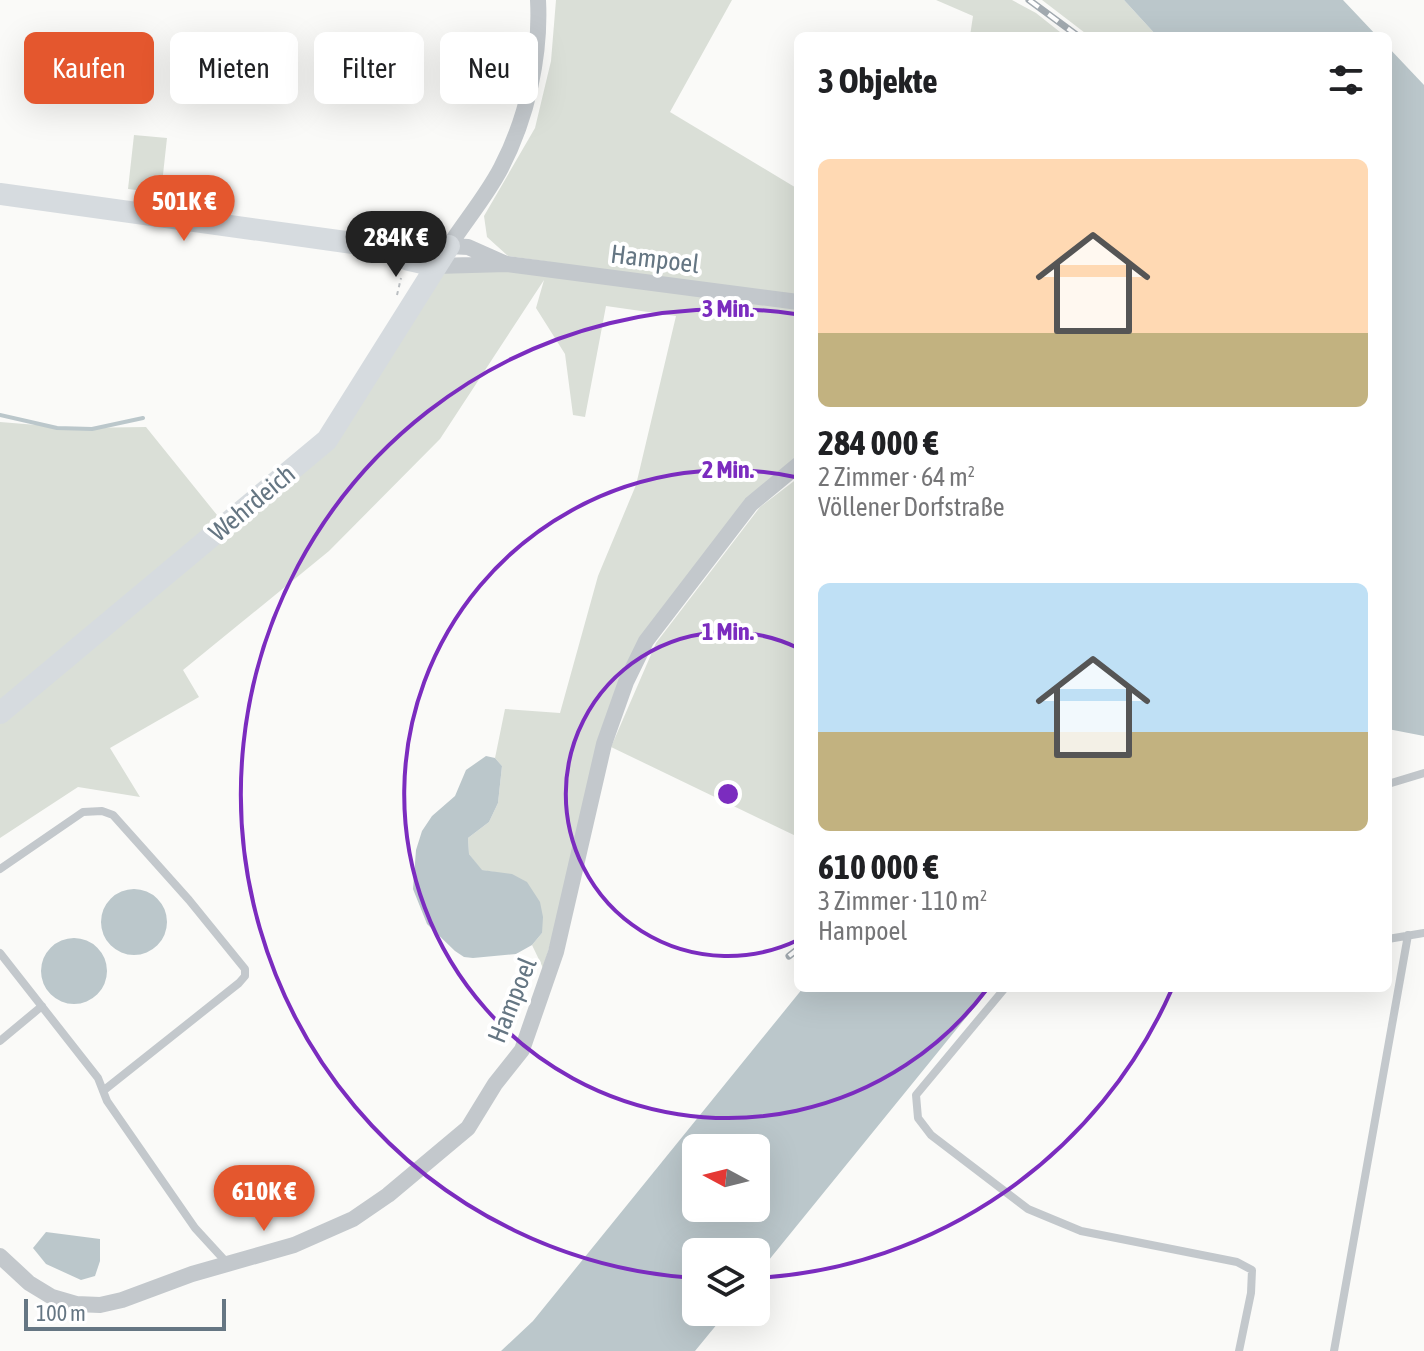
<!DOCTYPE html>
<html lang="de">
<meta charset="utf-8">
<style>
body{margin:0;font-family:"Asap Condensed",sans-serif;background:#f2f2f2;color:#202124;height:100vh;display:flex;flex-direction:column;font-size:30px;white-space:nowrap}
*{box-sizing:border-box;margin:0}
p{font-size:26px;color:#757577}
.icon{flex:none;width:44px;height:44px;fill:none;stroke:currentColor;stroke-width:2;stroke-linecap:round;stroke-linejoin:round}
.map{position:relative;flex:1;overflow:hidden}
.sheet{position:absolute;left:794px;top:32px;width:598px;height:960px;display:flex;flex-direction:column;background:#fff;border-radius:12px;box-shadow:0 8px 32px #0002}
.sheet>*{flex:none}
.guide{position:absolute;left:24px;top:32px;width:650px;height:72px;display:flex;gap:16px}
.needle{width:52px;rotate:277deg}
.buttons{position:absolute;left:682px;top:1134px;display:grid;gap:16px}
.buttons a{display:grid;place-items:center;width:88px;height:88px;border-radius:12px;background:#fff;box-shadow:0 8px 32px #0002;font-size:40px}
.scale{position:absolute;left:24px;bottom:20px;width:202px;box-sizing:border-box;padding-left:8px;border:4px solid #657683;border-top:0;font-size:22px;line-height:28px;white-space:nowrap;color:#657683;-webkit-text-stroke:6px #fff;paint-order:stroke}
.price{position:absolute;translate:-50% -68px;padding:0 18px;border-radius:28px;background:#e4572e;color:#fff;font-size:26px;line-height:52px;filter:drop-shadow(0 2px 4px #0008)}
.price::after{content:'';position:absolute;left:50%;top:48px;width:24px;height:18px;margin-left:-12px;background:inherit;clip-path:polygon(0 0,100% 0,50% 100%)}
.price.on{background:#222;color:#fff}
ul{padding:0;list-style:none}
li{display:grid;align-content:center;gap:16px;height:424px;padding:0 24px}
li span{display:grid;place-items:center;height:248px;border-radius:12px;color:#555}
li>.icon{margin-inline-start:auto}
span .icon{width:144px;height:144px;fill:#fffc;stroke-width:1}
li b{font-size:34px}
h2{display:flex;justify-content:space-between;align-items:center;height:96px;padding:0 24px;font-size:34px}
.tag{padding:0 28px;border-radius:12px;background:#fff;box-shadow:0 8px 32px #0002;font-size:28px;line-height:72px}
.tag.on{background:#e4572e;color:#fff}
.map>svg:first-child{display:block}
.green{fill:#dadfd7}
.water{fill:#bbc7cb;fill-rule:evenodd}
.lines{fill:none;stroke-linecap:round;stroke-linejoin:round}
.stream{stroke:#bbc7cb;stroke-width:4}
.path{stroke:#bbbfc2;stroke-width:2;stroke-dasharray:4 4;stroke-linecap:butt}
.lane{stroke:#c3c8cc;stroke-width:8}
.street{stroke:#c3c8cc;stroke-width:16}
.secondary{stroke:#d6dbdf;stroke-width:22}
.rail-casing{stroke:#a2aab0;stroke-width:7}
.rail{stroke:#fff;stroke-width:4;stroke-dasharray:12;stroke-linecap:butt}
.ring{fill:none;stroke:#7b2cbf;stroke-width:4}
.labels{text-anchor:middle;stroke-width:8;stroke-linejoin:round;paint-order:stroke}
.street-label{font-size:26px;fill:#657683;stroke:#fff}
.centre{fill:#7b2cbf;stroke:#fff;stroke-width:4}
.ring-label{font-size:24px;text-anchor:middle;font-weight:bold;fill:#7b2cbf;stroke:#fff;stroke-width:8;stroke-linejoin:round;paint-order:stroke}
</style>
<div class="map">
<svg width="1424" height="1351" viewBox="0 0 1424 1351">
<rect width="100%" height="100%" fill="#fafaf8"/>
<path class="green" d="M556 0H732L670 112 798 189V458L641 639 543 968 532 945 542 933 494 872 481 870 469 854 468 838 489 822 498 803 502 766 495 758 505 709 560 713 598 576 636 485 676 316 606 306 585 417 573 415 565 354 536 308 544 280 440 439 329 551 183 670 199 697 110 748 140 797 78 787 0 838V721L330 443 444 271 550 262 508 256 487 237 484 216 535 128 551 61Z
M936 0H1012L1036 13 1065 36H970L973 16Z
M1042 0H1124L1157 36H1089Z
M134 135 167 138 161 193 128 189Z
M0 422 74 428 146 427 217 515 206 533 0 705Z
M798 478V837L611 747 656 643 760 507Z"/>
<path class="water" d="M1124 0H1343L1377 36H1157Z
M1388 47 1424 85V736L1388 729Z
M486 756 495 758 502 766 498 803 489 822 468 838 469 854 482 870 512 874 527 882 540 902 543 917 542 933 532 945 516 954 473 958 464 957 455 951 427 924 413 889 416 850 422 831 432 816 455 796 466 770Z
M101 922a33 33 0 1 1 66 0a33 33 0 1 1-66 0Z
M41 971a33 33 0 1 1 66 0a33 33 0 1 1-66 0Z
M803 988H990L756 1276V1252H696V1312H727L695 1351H501L533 1321ZM696 1148H756V1208H696Z
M46 1232 100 1239V1261L95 1276 81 1280 46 1264 33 1248Z"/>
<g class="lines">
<path class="stream" d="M0 415 57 428 92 429 143 418"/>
<path class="path" d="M397 295 401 278"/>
<path class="lane" d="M1388 784 1424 773
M0 869 83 812 102 811 113 815 189 900 245 969V976L239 983 103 1091
M1388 939 1424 933
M0 953 98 1078 107 1101 195 1228 228 1264
M1005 988 916 1095 918 1118 931 1135 1028 1209 1081 1231 1237 1262 1252 1270 1251 1293 1239 1351
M0 1041 42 1006
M1334 1351 1408 935"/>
<path class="street" d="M449 246C466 220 487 195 501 168 527 118 541 56 538 0
M449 246 468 247 504 263
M436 266 507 264 798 302
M0 1256 29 1283 52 1297 76 1304 100 1305 122 1300 192 1274 294 1245 353 1219 388 1195 468 1128 495 1084 522 1050 556 952 604 744 626 682 646 641 751 504 798 465"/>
<path class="secondary" d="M0 194 353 243 449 246 327 440 0 713
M380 248 409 260 436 266"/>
<defs>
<path id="rail" d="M1029 0 1078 36
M789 956 798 949"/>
</defs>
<use href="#rail" class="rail-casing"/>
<use href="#rail" class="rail"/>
</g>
<g class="ring">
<path d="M798 940A162 162 0 1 1 798 648"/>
<path d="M987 989A324 324 0 1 1 795 477"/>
<path d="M1171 991A485 485 0 0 1 758 1278M694 1278A485 485 0 1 1 795 314"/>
</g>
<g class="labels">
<g class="street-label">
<text transform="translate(655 259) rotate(7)" y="9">Hampoel</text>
<text transform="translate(252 503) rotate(-40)" y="9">Wehrdeich</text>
<text transform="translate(512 1000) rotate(-68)" y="9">Hampoel</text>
</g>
</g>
<circle cx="728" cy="794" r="12" class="centre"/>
<g class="ring-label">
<text x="728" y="317">3 Min.</text>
<text x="728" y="478">2 Min.</text>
<text x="728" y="640">1 Min.</text>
</g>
</svg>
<div class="buttons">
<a><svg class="needle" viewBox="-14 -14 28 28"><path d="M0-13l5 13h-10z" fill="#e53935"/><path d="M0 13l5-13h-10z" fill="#757577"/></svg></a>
<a><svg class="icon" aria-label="layers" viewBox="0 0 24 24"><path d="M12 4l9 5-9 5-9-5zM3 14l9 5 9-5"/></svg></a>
</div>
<div class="scale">100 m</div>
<b class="price" style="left:184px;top:243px">501K €</b>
<b class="price on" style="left:396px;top:279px">284K €</b>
<b class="price" style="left:264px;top:1233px">610K €</b>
<div class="guide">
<a class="tag on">Kaufen</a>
<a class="tag">Mieten</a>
<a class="tag">Filter</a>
<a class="tag">Neu</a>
</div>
<section class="sheet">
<h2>3 Objekte<svg class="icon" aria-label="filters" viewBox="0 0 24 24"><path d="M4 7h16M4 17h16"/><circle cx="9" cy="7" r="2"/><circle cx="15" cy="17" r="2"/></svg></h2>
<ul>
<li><span style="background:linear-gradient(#ffd9b3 70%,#c2b280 0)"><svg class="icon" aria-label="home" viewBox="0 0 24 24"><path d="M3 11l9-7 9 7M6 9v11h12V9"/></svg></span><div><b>284 000 €</b><p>2 Zimmer · 64 m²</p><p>Völlener Dorfstraße</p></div></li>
<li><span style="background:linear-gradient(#bfe0f5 60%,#c2b280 0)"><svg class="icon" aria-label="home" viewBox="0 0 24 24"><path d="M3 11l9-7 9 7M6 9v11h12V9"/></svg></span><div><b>610 000 €</b><p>3 Zimmer · 110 m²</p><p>Hampoel</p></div></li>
</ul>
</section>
</div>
